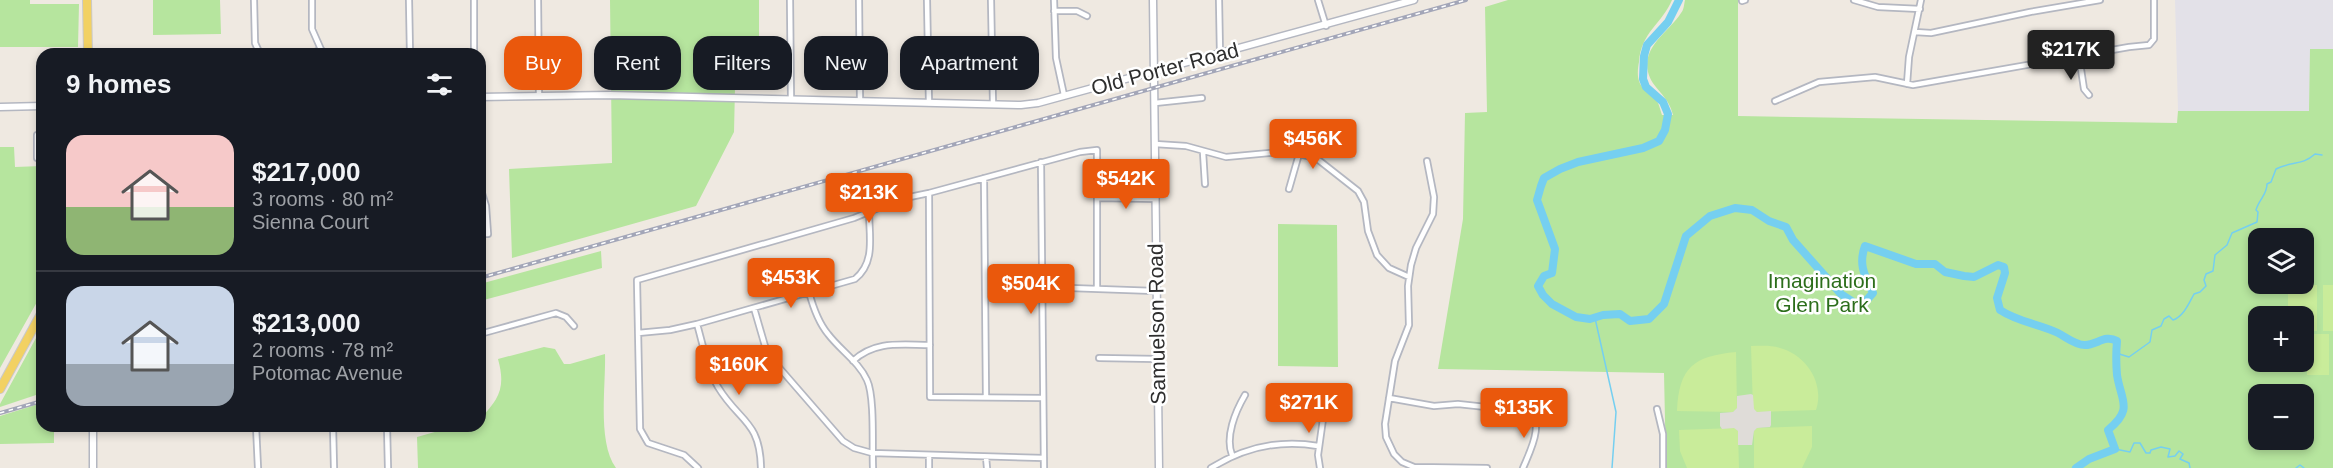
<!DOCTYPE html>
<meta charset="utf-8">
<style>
body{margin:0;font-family:Arial,sans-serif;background:#20242c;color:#f1f3f6;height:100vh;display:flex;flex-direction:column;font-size:22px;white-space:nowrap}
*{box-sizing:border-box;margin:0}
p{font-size:20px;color:#9ea1a6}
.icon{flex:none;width:33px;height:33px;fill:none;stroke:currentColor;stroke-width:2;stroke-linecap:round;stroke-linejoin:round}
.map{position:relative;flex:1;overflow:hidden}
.panel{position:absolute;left:36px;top:48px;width:450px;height:384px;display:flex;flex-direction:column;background:#171b24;border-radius:18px;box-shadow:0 3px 9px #0003}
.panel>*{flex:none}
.guide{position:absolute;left:504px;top:36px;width:570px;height:54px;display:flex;gap:12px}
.tools{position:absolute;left:2248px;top:228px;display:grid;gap:12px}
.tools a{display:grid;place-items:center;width:66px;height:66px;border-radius:12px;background:#171b24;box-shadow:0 3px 9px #0003;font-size:30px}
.price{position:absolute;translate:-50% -51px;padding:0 14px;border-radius:6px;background:#ea580c;color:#fff;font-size:20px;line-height:39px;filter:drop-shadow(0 2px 3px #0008)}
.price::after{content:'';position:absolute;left:50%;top:36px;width:18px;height:14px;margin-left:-9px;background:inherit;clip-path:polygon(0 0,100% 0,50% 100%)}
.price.active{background:#222;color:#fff}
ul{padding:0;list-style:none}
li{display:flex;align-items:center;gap:18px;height:150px;padding:0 30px}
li+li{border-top:2px solid #363941}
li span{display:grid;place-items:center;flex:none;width:168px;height:120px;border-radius:18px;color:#555}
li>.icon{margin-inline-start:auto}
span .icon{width:72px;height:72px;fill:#fffc;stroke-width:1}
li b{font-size:26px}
h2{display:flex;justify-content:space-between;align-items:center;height:72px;padding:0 30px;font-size:26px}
.chip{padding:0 21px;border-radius:18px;background:#171b24;box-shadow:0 3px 9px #0003;font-size:21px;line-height:54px}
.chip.active{background:#ea580c;color:#fff}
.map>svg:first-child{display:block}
.industrial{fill:#e3e1e8}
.green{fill:#b6e59e;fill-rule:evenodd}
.pitch{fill:#c9ec9a}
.plaza{fill:#dfdcd8}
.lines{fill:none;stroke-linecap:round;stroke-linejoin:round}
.stream{stroke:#75cff0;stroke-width:1.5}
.river{stroke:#75cff0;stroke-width:8}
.minor-casing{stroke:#b4b7c1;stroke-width:8}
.tertiary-casing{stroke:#b4b7c1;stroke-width:9}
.primary-casing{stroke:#c9c9c9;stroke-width:10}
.minor{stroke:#fff;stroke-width:4.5}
.tertiary{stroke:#fff;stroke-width:6}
.primary{stroke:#f2d163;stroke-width:8}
.rail-casing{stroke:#a3a6b8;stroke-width:4}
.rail{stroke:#fff;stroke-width:1.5;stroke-dasharray:4.5;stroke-linecap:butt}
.labels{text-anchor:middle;stroke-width:5;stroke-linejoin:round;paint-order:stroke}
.street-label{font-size:21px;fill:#2e2e2e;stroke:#fff}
.park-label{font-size:21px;fill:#2c6e1b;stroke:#fff}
</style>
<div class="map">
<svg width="2333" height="468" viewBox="0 0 2333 468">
<rect width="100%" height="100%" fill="#efe9e1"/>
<path class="industrial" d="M2175 0H2333V49H2310V111H2178Z"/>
<path class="green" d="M0 0H30V4H79L78 47H0Z
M153 0H220L221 34 153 35Z
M610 0H759V88H735L734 132 696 206 512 258 509 169 612 163Z
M1508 0H1672C1662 24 1641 32 1639 62 1638 67 1637 75 1639 81 1641 89 1650 92 1655 98 1659 103 1660 109 1662 115H1673C1668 94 1652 89 1648 72 1642 46 1669 32 1681 13 1684 10 1684 4 1685 0H1738V116L2177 123 2178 111H2309L2310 49H2333V468H1666L1664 373 1438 369 1463 219 1465 113 1487 112 1485 7ZM2259 238H2304V284H2259ZM2259 316H2304V362H2259ZM2259 394H2304V440H2259Z
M0 147H14L15 167 42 166V293L0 368Z
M1278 224 1337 225 1338 367 1278 366Z
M601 251 602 268 480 301V284Z
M42 327V393L0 407V404Z
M544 347 555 349 564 364H570L605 354C606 386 597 442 616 468H418L417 437 456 426H480V419C499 399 506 388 498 359Z
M42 403V426H54V443L0 444V416Z"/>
<path class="pitch" d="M2288 285H2317V331H2304V316H2288Z
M2323 285H2333V331H2323Z
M2307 334H2329V375H2307Z
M1751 346C1760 346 1771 345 1780 348 1806 355 1825 383 1816 410L1757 412 1753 409Z
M1736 352 1737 408 1733 412 1677 411C1679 367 1694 356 1736 352Z
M1812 426V447L1802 468H1754V431L1757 428Z
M1735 428 1738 431 1739 468H1687L1680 451 1679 430Z"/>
<path class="plaza" d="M1751 394 1753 395 1754 409 1757 412 1771 411V425L1770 427 1757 428 1754 431 1752 445H1738V431L1734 428 1722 429 1720 426V413L1733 412 1737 408V396Z"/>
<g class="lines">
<path class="stream" d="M1595 318 1616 412 1612 468
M2116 353 2129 357 2150 342 2152 330 2161 326 2164 319 2169 316 2173 320C2184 316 2189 303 2194 294L2200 292 2206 286 2204 280 2206 274 2213 271 2215 255 2227 245 2232 233 2257 222 2258 212 2256 210C2259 199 2267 195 2267 184L2271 182 2276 169C2291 161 2302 166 2315 154L2322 155
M2115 449 2130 452 2134 443H2140L2146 453H2150L2151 450 2161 447 2170 449 2168 457 2175 456 2179 451 2183 454 2180 459 2189 463 2190 468
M2296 468 2300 465 2304 468"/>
<path class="river" d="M1679 0 1668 22 1647 45 1644 56 1643 79 1646 87 1663 102 1668 114 1665 130 1659 141 1643 148 1578 162 1560 169 1544 178 1541 186 1537 200 1555 249 1552 273 1544 276 1538 286 1543 295 1552 304 1576 317 1590 319 1603 315 1620 314 1630 321 1649 319 1664 304 1686 236 1710 216 1735 208 1752 210 1769 221 1786 227 1793 240 1841 294 1858 305 1864 303 1873 293C1865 276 1858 265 1865 246L1916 264H1935L1945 272 1964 276 1974 277 1998 265 2004 267 2005 273 1997 298 2000 310C2018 322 2039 324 2058 333 2066 337 2075 345 2085 345 2097 345 2105 334 2117 341 2116 352 2116 363 2117 375 2121 401 2134 409 2108 430L2115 449 2089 459 2076 468"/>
<defs>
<path id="minor" d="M254 0 255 43 260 54
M312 0V29L323 54
M409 0 410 54
M474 0V54
M538 0 539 96
M790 0 791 99
M859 0 860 100
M927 0 929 103
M991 0 993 104
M1054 0 1056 58 1064 95
M1219 0 1220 54
M1318 0 1326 26
M1854 0 1878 7 1920 9
M1742 1 1745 0
M1054 11H1077L1087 16
M1915 32 1931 33 2030 12 2100 0
M311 54 321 49
M2079 56 2084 89 2089 95
M1907 84 1909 57 1921 0
M1775 101 1819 82 1875 77 1913 85 2129 47 2149 45 2154 39V0
M1155 103 1202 98
M42 135H37V158H42
M1155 144 1186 146 1226 157 1281 152 1299 154 1316 158 1358 191 1364 202 1368 231 1377 255 1389 268 1409 277
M1203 152 1205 184
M1427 161 1434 197 1433 214 1416 248 1411 265 1408 286 1409 325 1395 361 1385 424 1386 437 1394 454 1402 462 1414 467 1487 468
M1041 162 1044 468
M984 178 986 397
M480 187 486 206 488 234H480
M1289 189 1299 154
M929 193 930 397 1043 398
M1097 198 1156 199
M1042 287 1155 291
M809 292C813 307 818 322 828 334 840 350 859 362 867 380 875 397 872 447 873 468
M754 308 765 346 770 357 843 441 854 448 872 453 1044 458
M697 324C703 345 707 368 718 387 739 422 760 420 761 468
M638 333 670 330 697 324 855 279C876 262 869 236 869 211
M480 334 556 313 566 317 574 326
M1099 358 1157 359
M853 361C875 340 902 345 930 345
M1317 395 1323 419 1318 455 1320 468
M1389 398 1434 406 1458 404 1495 408 1516 404 1524 405C1547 420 1531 449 1523 468
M1657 409 1663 434V468
M256 426 258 468
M333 426 334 468
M387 426 388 468
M1232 455C1225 437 1235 412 1245 395
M929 456V468
M986 457 987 468
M698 468 684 455 648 443 640 429 637 280 854 218 900 199 929 193 1080 152 1097 150V289
M1211 468C1245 447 1279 439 1318 446"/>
<path id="tertiary" d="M1153 0 1159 468
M480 97 610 95 1021 105 1038 103 1414 0
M0 107 42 106
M93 426V468"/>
<path id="primary" d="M87 0 88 54
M0 389 42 312"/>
</defs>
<use href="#minor" class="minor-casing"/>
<use href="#tertiary" class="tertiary-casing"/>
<use href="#primary" class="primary-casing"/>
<use href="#minor" class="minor"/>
<use href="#tertiary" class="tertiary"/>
<use href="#primary" class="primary"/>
<defs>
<path id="rail" d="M480 278 1466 0
M0 413 42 401"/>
</defs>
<use href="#rail" class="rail-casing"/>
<use href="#rail" class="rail"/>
</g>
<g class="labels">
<g class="street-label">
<text transform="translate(1165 69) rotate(-15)" y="7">Old Porter Road</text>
<text transform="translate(1157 324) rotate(-91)" y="7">Samuelson Road</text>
</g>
<g class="park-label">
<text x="1822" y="288">Imagination<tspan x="1822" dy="24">Glen Park</tspan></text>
</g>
</g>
</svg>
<div class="tools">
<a><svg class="icon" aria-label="layers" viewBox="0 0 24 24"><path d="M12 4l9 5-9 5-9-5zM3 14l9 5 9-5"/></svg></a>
<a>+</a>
<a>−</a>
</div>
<b class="price active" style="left:2071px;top:81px">$217K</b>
<b class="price" style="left:1313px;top:170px">$456K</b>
<b class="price" style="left:1126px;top:210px">$542K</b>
<b class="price" style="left:869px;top:224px">$213K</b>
<b class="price" style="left:791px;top:309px">$453K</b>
<b class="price" style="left:1031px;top:315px">$504K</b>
<b class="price" style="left:739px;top:396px">$160K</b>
<b class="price" style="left:1309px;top:434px">$271K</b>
<b class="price" style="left:1524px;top:439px">$135K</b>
<div class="guide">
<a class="chip active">Buy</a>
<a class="chip">Rent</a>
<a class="chip">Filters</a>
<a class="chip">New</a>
<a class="chip">Apartment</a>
</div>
<section class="panel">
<h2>9 homes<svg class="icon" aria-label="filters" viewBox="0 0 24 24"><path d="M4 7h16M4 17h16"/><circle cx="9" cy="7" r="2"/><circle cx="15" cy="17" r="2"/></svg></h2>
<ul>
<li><span style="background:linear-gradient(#f6c9c9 60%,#8fb573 0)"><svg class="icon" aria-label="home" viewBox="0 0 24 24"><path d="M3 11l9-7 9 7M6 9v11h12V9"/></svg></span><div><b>$217,000</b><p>3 rooms · 80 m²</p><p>Sienna Court</p></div></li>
<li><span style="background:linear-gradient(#c9d6e8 65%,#9aa5b1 0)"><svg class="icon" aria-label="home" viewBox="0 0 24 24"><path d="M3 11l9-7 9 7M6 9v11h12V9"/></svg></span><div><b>$213,000</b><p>2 rooms · 78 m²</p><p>Potomac Avenue</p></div></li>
</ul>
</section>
</div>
